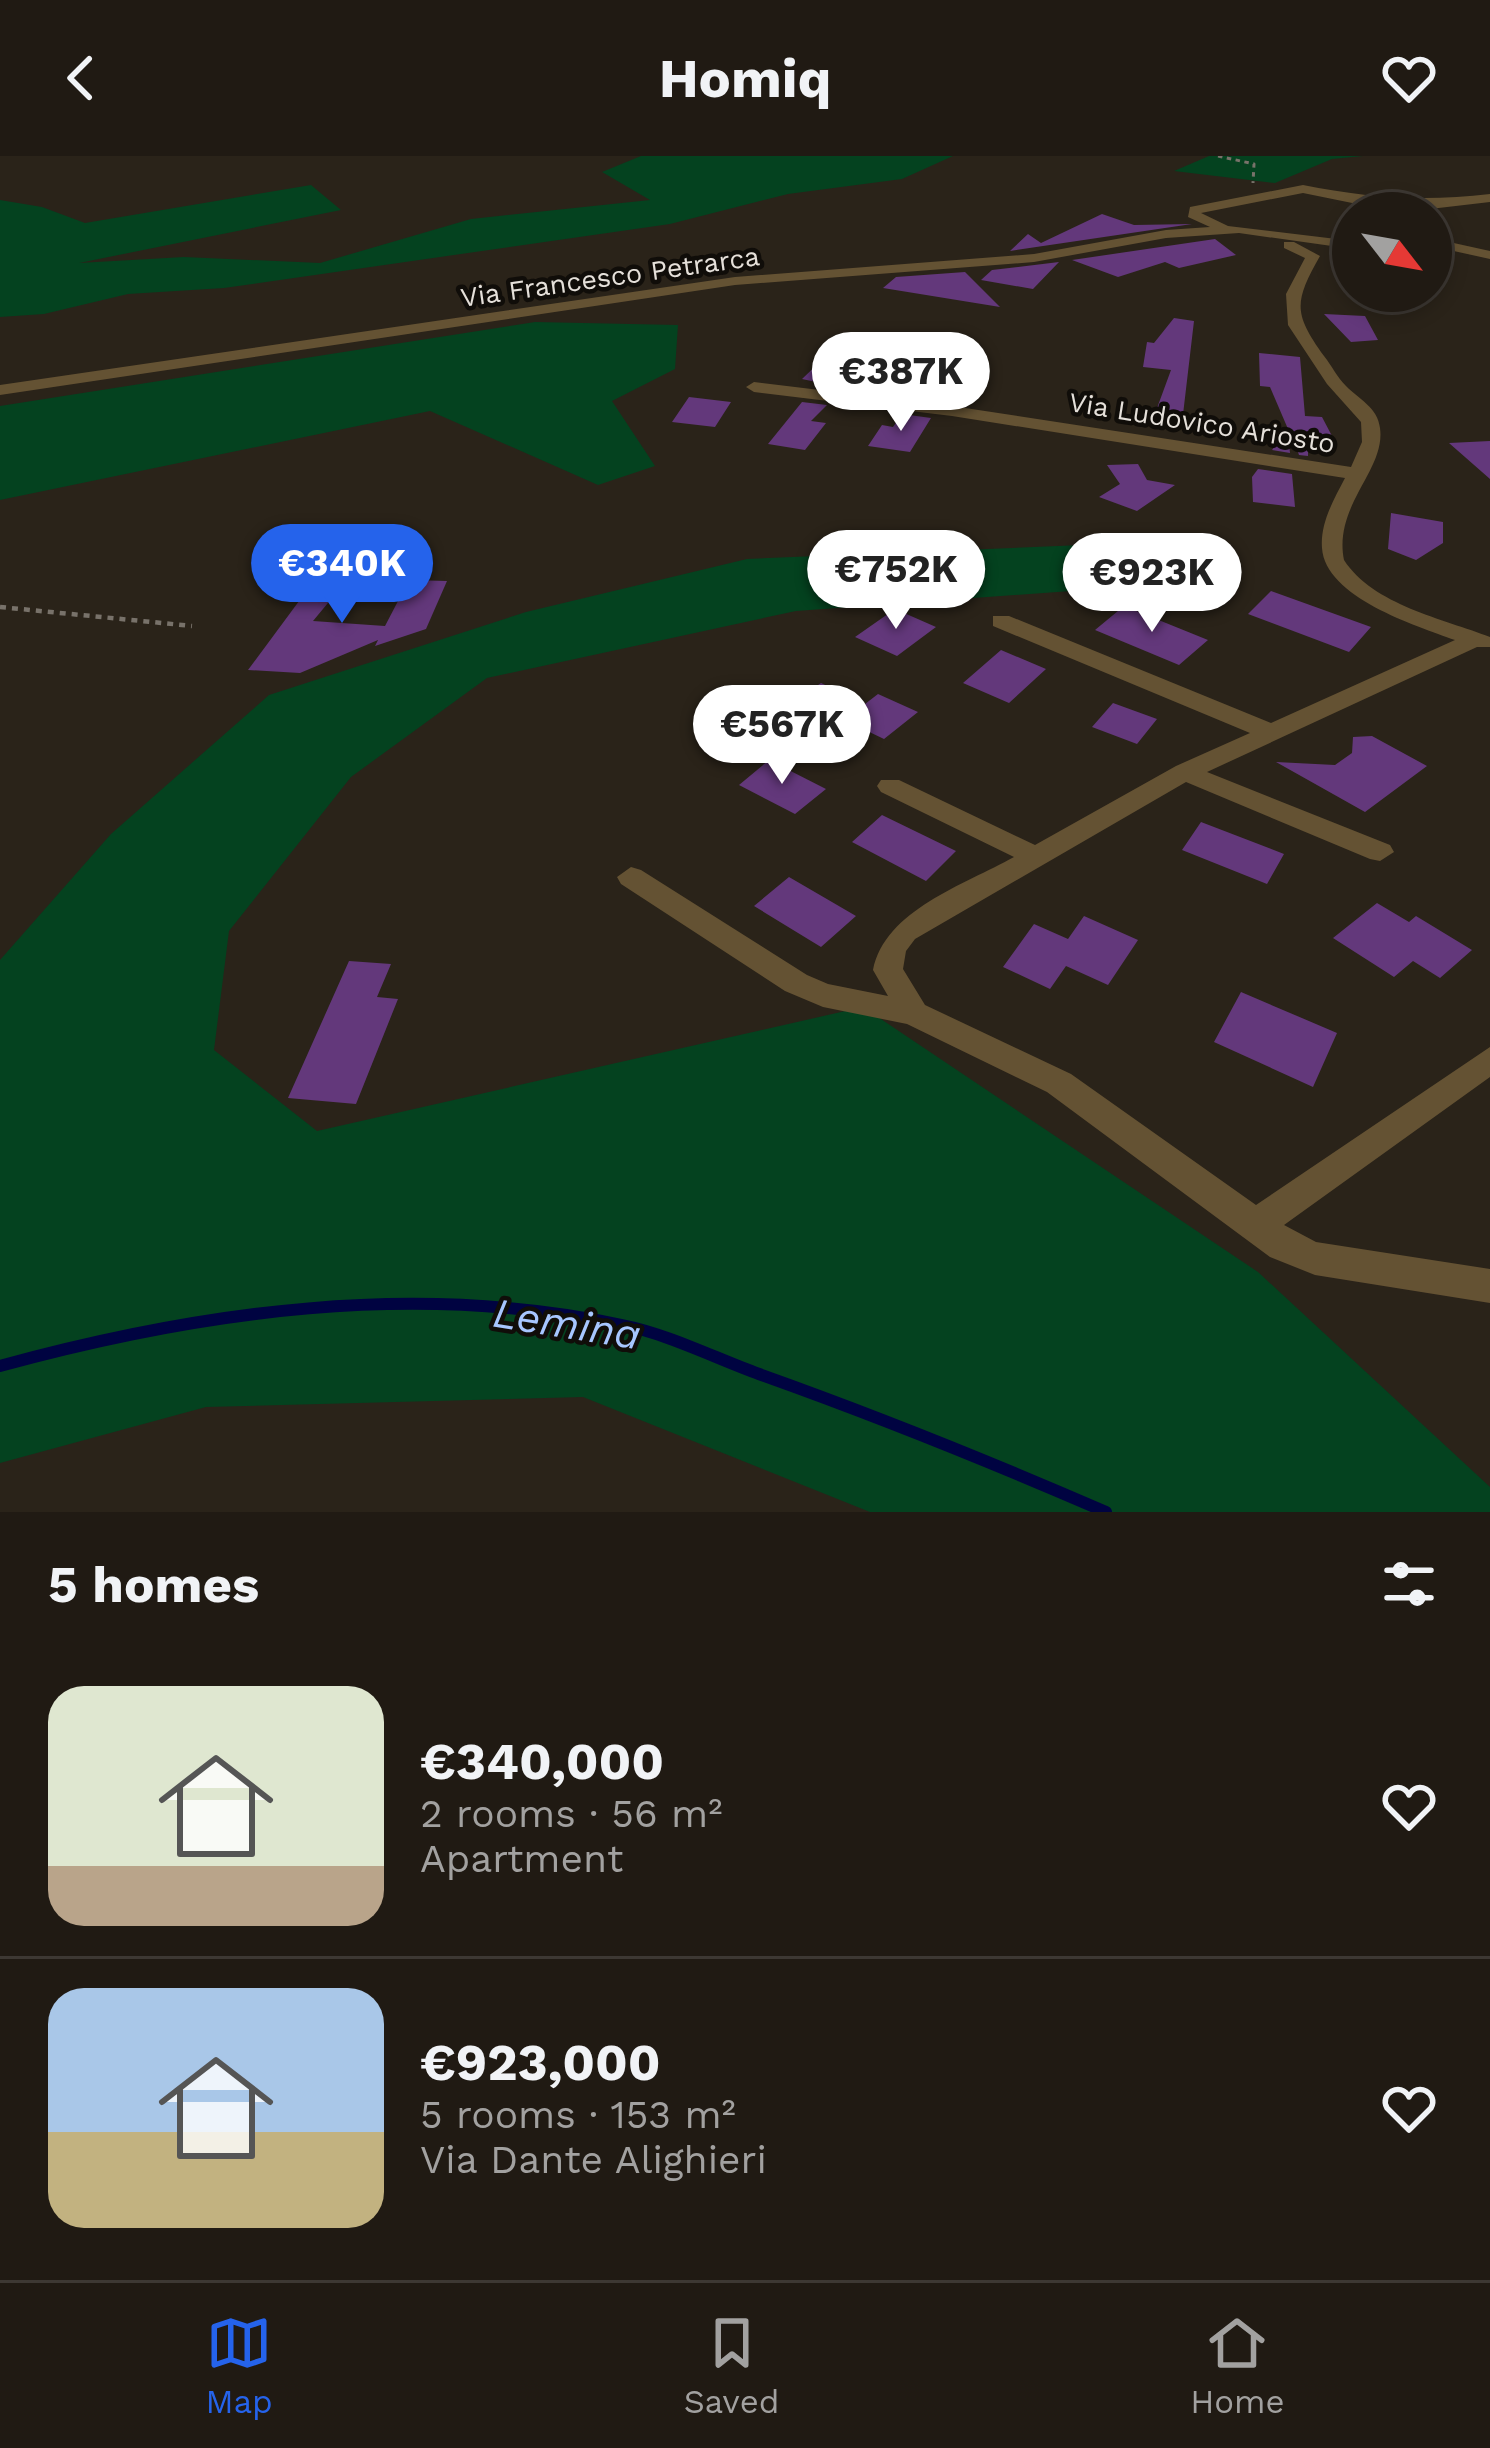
<!DOCTYPE html>
<meta charset="utf-8">
<style>
body{margin:0;font-family:"Work Sans",sans-serif;background:#28231c;color:#f1f3f6;height:100vh;display:flex;flex-direction:column;font-size:45px;white-space:nowrap}
*{box-sizing:border-box;margin:0}
p{font-size:39px;color:#a2a1a0}
.icon{flex:none;width:66px;height:66px;fill:none;stroke:currentColor;stroke-width:2;stroke-linecap:round;stroke-linejoin:round}
.map{position:relative;height:1356px;overflow:hidden}
.drawer{display:flex;flex-direction:column;background:#201a13;flex:1}
.drawer>*{flex:none}
.needle{width:78px;rotate:121deg}
.buttons{position:absolute;left:1332px;top:36px;display:grid;gap:24px}
.buttons a{display:grid;place-items:center;width:120px;height:120px;border-radius:50%;background:#201a13;box-shadow:0 6px 18px #0003,0 0 0 3px #3d3833;font-size:60px}
.price{position:absolute;translate:-50% -102px;padding:0 27px;border-radius:42px;background:#fff;color:#222;font-size:39px;line-height:78px;filter:drop-shadow(0 3px 6px #0008)}
.price::after{content:'';position:absolute;left:50%;top:72px;width:36px;height:27px;margin-left:-18px;background:inherit;clip-path:polygon(0 0,100% 0,50% 100%)}
.price.current{background:#2563eb;color:#fff}
ul{padding:0;list-style:none}
li{display:flex;align-items:center;gap:36px;height:300px;padding:0 48px}
li+li{border-top:3px solid #3d3833}
li span{display:grid;place-items:center;flex:none;width:336px;height:240px;border-radius:36px;color:#555}
li>.icon{margin-inline-start:auto}
span .icon{width:144px;height:144px;fill:#fffc;stroke-width:1}
li b{font-size:51px}
h2{display:flex;justify-content:space-between;align-items:center;height:144px;padding:0 48px;font-size:51px}
header{display:flex;justify-content:space-between;align-items:center;height:156px;padding:0 48px;background:#201a13;font-size:54px;font-weight:700}
.tab-bar{display:flex;justify-content:space-around;align-items:center;height:168px;border-top:3px solid #3d3833;background:#201a13;font-size:33px;color:#a2a1a0}
.tab-bar a{display:grid;justify-items:center;gap:6px}
.tab-bar .current{color:#2563eb}
.map>svg:first-child{display:block}
.green{fill:#04421f}
.lines{fill:none;stroke-linecap:round;stroke-linejoin:round}
.stream{stroke:#000341;stroke-width:12}
.building{fill:#63387b}
.path-far1{stroke:#78726a;stroke-width:3;stroke-dasharray:4.5 4.5;stroke-linecap:butt}
.path{stroke:#78726a;stroke-width:4.5;stroke-dasharray:6 6;stroke-linecap:butt}
.minor{fill:#645233;fill-rule:evenodd}
.labels{text-anchor:middle;stroke-width:9;stroke-linejoin:round;paint-order:stroke}
.far-street-label{font-size:27px;fill:#e5e0da;stroke:#100d09}
.near-water-label{font-size:42px;font-style:italic;fill:#a7c6ff;stroke:#100d09}
</style>
<header><svg class="icon" aria-label="back" viewBox="0 0 24 24"><path d="M15 5l-7 7 7 7"/></svg>Homiq<svg class="icon" aria-label="heart" viewBox="0 0 24 24"><path d="M12 20l-8-8c-3-5 5-10 8-4 3-6 11-1 8 4z"/></svg></header>
<div class="map">
<svg width="1490" height="1356" viewBox="0 0 1490 1356">
<rect width="100%" height="100%" fill="#2a2319"/>
<path class="green" d="M641 0H953L902 23 788 38 670 68 224 132 128 138 44 158 0 161V44L42 51 85 67 311 29 341 54 79 107 184 101 320 107 471 63 650 44 602 16Z
M1209 0H1363L1332 3 1275 27 1174 15Z
M535 166 678 169 675 213 612 245 655 310 598 329 430 255 0 344V250Z
M1154 386 1140 430 796 455 487 522 351 621 229 775 214 894 317 975 863 851 1258 1116 1490 1331V1356H870L583 1241 206 1251 0 1307V804L111 678 269 539 526 456 747 403Z"/>
<g class="lines">
<path class="stream" d="M0 1210C201 1155 415 1125 622 1169 668 1178 715 1202 759 1218 877 1260 991 1306 1106 1356"/>
</g>
<path class="building" d="M1102 58 1134 69 1192 68 1010 95 1028 78 1041 87Z
M1215 83 1236 99 1179 112 1165 106 1118 121 1072 104Z
M1059 106 1033 133 981 124 992 114Z
M965 116 1000 151 883 132 896 121Z
M1324 158 1365 160 1378 184 1351 186Z
M1174 162 1194 165 1182 267 1153 263 1171 214 1143 211 1147 186 1154 187Z
M1259 197 1300 201 1305 260 1322 261 1332 280 1319 295 1308 293V300L1299 299 1296 290 1289 288 1290 297 1272 294 1288 273 1270 231 1260 230Z
M827 199 869 207 844 232 802 223Z
M932 211 964 216 941 244 913 241Z
M689 241 731 246 715 271 672 266Z
M802 246 827 249 811 265 826 267 805 294 768 288Z
M902 258 931 262 910 296 868 290 882 269 893 271Z
M1490 285V323L1449 287Z
M1138 308 1147 324 1175 329 1137 355 1099 341 1120 328 1107 309Z
M1258 313 1292 318 1295 351 1253 346 1252 321Z
M1391 357 1443 366V387L1416 404 1388 393Z
M322 414 352 418 313 465 385 470 409 424 447 425 426 473 375 490 378 484 300 517 248 514Z
M1271 435 1371 471 1349 496 1248 458Z
M1124 450 1208 484 1179 509 1095 474Z
M895 453 936 471 897 500 855 481Z
M1001 494 1046 513 1009 547 963 527Z
M821 527 865 548 878 538 918 556 884 583 840 562 830 570 789 549Z
M1113 547 1157 563 1137 588 1092 571Z
M1372 580 1427 610 1365 656 1276 606 1335 609 1352 597 1353 581Z
M769 604 826 633 795 658 739 629Z
M882 659 956 695 926 725 852 686Z
M1201 666 1284 698 1267 728 1182 694Z
M789 721 856 760 821 791 754 750Z
M1377 747 1409 766 1416 760 1472 794 1440 822 1413 805 1394 821 1333 782Z
M1084 760 1138 784 1108 829 1066 810 1050 833 1003 811 1034 768 1068 783Z
M349 805 391 808 377 841 398 843 356 948 288 942Z
M1241 836 1337 877 1313 931 1214 886Z"/>
<g class="lines">
<path class="path-far1" d="M1218 0 1254 8 1253 27"/>
<path class="path" d="M0 451 192 470"/>
<path class="minor" d="M1303 29C1367 42 1425 46 1490 38V46L1430 53 1362 49 1303 37 1201 57 1228 70 1353 85V93L1239 77 1166 82 1034 106 735 129 0 239V229L735 121 1034 98 1166 74 1210 71 1188 61 1190 51Z
M1431 82 1490 95V103L1431 90Z
M1284 86H1294L1320 100C1294 146 1293 157 1324 200 1332 210 1337 221 1346 230 1359 243 1378 252 1380 272 1386 314 1333 349 1344 404 1373 449 1444 463 1490 481V491H1477L1207 616 1390 689 1394 696 1380 705 1370 703 1186 626 915 783 906 795 903 813 925 849 1071 918 1256 1049 1490 891V921L1284 1069 1316 1086 1490 1113V1147L1315 1119 1270 1101 1047 936 907 868 823 851 785 835 621 728 617 721 631 711 641 714 807 819 828 828 888 840 873 814C885 754 964 729 1014 701L881 636 877 630 881 624H899L1035 689 1176 610 1250 577 993 470V460H1009L1271 567 1455 484C1416 470 1325 441 1322 392 1320 367 1334 343 1345 322L952 260 754 236 746 231 754 226 952 250 1351 311 1362 286 1361 266 1327 228 1288 169 1286 138 1305 102 1284 92Z"/>
</g>
<g class="labels">
<g class="far-street-label">
<text transform="translate(610 121) rotate(-8)" y="9">Via Francesco Petrarca</text>
<text transform="translate(1202 267) rotate(9)" y="9">Via Ludovico Ariosto</text>
</g>
<g class="near-water-label">
<text transform="translate(567 1167) rotate(9)" y="15">Lemina</text>
</g>
</g>
</svg>
<div class="buttons">
<a><svg class="needle" viewBox="-14 -14 28 28"><path d="M0-13l5 13h-10z" fill="#e53935"/><path d="M0 13l5-13h-10z" fill="#a2a1a0"/></svg></a>
</div>
<b class="price" style="left:901px;top:278px">€387K</b>
<b class="price current" style="left:342px;top:470px">€340K</b>
<b class="price" style="left:896px;top:476px">€752K</b>
<b class="price" style="left:1152px;top:479px">€923K</b>
<b class="price" style="left:782px;top:631px">€567K</b>
</div>
<section class="drawer">
<h2>5 homes<svg class="icon" aria-label="filters" viewBox="0 0 24 24"><path d="M4 7h16M4 17h16"/><circle cx="9" cy="7" r="2"/><circle cx="15" cy="17" r="2"/></svg></h2>
<ul>
<li><span style="background:linear-gradient(#dfe7d0 75%,#b9a48a 0)"><svg class="icon" aria-label="home" viewBox="0 0 24 24"><path d="M3 11l9-7 9 7M6 9v11h12V9"/></svg></span><div><b>€340,000</b><p>2 rooms · 56 m²</p><p>Apartment</p></div><svg class="icon" aria-label="heart" viewBox="0 0 24 24"><path d="M12 20l-8-8c-3-5 5-10 8-4 3-6 11-1 8 4z"/></svg></li>
<li><span style="background:linear-gradient(#a9c7e8 60%,#c2b280 0)"><svg class="icon" aria-label="home" viewBox="0 0 24 24"><path d="M3 11l9-7 9 7M6 9v11h12V9"/></svg></span><div><b>€923,000</b><p>5 rooms · 153 m²</p><p>Via Dante Alighieri</p></div><svg class="icon" aria-label="heart" viewBox="0 0 24 24"><path d="M12 20l-8-8c-3-5 5-10 8-4 3-6 11-1 8 4z"/></svg></li>
</ul>
</section>
<nav class="tab-bar">
<a class="current"><svg class="icon" aria-label="map" viewBox="0 0 24 24"><path d="M3 6l6-2 6 2 6-2v14l-6 2-6-2-6 2zM9 4v14M15 6v14"/></svg>Map</a>
<a><svg class="icon" aria-label="saved" viewBox="0 0 24 24"><path d="M7 4h10v16l-5-4-5 4z"/></svg>Saved</a>
<a><svg class="icon" aria-label="home" viewBox="0 0 24 24"><path d="M3 11l9-7 9 7M6 9v11h12V9"/></svg>Home</a>
</nav>
